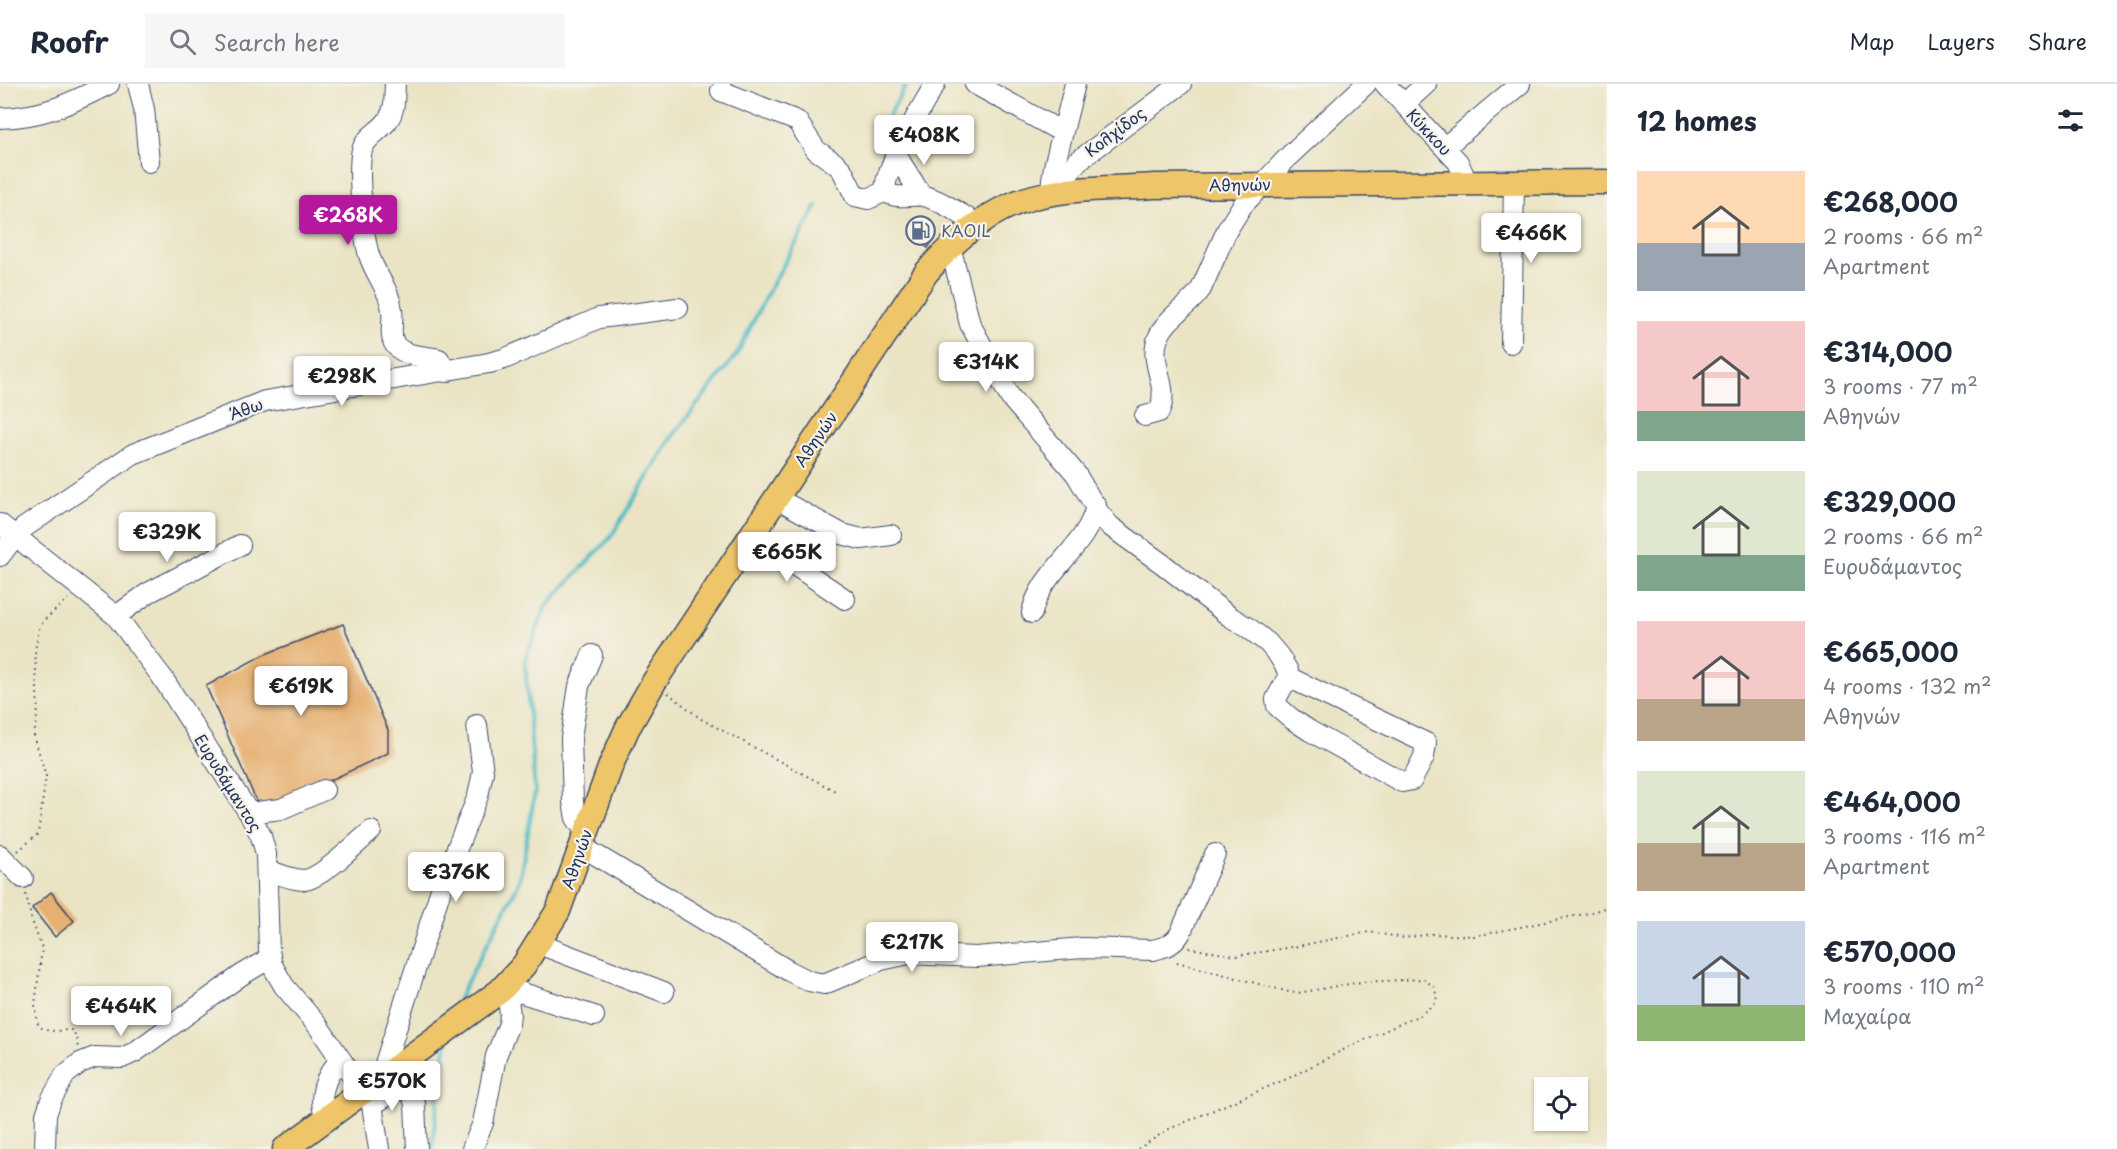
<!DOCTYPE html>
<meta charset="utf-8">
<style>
body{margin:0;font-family:"Playpen Sans",sans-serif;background:#f6f6f7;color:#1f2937;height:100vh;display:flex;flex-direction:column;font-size:22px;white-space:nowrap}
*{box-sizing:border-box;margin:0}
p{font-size:20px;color:#747a83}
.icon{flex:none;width:33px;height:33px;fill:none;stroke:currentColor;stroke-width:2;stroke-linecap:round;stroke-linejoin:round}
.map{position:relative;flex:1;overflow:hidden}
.details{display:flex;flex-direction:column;background:#fff;width:510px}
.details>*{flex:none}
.buttons{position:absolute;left:1534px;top:993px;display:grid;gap:12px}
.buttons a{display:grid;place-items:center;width:54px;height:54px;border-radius:0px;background:#fff;box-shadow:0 2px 4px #0004;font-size:30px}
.price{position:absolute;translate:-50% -51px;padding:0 14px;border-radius:6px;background:#fff;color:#222;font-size:20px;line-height:39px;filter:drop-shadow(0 2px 3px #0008)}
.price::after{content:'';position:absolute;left:50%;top:36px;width:18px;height:14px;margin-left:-9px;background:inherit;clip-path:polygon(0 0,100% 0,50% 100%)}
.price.current{background:#b5179e;color:#fff}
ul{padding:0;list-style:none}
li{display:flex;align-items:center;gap:18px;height:150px;padding:0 30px}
li span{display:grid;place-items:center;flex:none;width:168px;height:120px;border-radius:0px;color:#555}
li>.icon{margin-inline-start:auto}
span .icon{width:72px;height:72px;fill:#fffc;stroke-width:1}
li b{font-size:26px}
h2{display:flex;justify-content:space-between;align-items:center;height:72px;padding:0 30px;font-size:26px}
header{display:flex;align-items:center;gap:36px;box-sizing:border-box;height:84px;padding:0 30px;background:#fff;border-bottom:2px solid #e0e1e3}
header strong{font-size:28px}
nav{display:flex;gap:33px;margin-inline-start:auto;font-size:21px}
.search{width:420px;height:54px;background:#f6f6f7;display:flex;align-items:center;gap:15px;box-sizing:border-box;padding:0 21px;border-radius:0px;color:#747a83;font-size:22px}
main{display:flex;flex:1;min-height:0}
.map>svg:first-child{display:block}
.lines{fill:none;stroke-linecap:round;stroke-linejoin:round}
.stream{stroke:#4cbac5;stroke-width:4}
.building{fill:#e6b072}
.minor-casing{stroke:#3a4a6d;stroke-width:22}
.major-casing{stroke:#3a4a6d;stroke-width:27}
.path{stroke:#3a4a6d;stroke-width:2;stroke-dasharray:1.5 4.5;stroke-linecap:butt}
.minor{stroke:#fff;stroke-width:20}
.major{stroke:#eec569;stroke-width:24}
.labels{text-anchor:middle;stroke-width:4.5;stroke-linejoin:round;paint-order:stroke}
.street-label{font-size:16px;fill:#1b2f5e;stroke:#f7f3e8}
.service-label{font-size:16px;fill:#4e5e75;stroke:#f7f3e8;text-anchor:start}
</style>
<header>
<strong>Roofr</strong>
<div class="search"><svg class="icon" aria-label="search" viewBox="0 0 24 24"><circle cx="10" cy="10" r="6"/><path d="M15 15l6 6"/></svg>Search here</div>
<nav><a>Map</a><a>Layers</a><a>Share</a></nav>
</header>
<main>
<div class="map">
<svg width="1607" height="1065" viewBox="0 0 1607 1065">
<rect width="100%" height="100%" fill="#f7f3e8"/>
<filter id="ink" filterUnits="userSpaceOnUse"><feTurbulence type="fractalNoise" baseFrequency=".0167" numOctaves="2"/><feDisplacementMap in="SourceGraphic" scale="12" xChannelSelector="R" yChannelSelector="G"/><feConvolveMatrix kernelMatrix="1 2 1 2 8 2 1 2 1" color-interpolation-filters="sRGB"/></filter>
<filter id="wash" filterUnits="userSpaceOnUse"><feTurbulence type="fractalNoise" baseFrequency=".008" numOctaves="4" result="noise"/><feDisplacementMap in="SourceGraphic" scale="24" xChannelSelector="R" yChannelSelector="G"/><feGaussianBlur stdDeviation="1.35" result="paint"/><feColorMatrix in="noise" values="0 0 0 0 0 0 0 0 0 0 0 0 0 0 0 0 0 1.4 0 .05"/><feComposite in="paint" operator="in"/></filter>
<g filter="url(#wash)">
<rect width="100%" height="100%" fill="#eae4c5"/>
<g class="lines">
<path class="stream" d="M882 44 907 0
M452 931 463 906 519 799 535 708 525 576 546 522 610 454 674 350 737 270 768 208 817 122
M432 1065 439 1004 447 959"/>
</g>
<g id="blocks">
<path class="building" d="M925 145 936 152 928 164 917 156Z
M343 540 388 646V669L276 722 259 723 206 602 263 571Z
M51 808 74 837 55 853 32 824Z"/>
</g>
</g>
<g filter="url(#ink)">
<use href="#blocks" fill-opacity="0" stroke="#3a4a6d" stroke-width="1.5"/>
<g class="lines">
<defs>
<path id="minor" d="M138 0 144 25 149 78
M395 0C394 12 396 25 388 36 381 47 366 52 362 66 357 86 363 151 369 171 375 191 390 206 392 226 394 237 388 253 396 262 407 274 425 271 439 275L446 288
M935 0C927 14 876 98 887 108 895 116 914 110 924 112 943 117 960 130 977 140
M975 0 1062 48
M1385 0 1458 78 1463 89 1462 100
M721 7 797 37 816 66 836 80 842 86 855 112 868 115 886 107
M1404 20 1426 0
M0 34C44 33 71 19 109 0
M1445 63 1520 0
M896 71 922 112
M1064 108 1066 92 1078 77 1181 0
M1055 109 1052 95 1054 83 1075 0
M950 162 970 240 1010 313 1076 390 1099 429 1110 442 1164 481 1229 532 1250 545 1268 559 1279 572 1288 587V593L1276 615 1277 622 1292 635 1310 647 1402 698 1412 696 1424 673 1426 659 1288 593
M1511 259 1514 100
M1145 332 1159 328C1171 303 1148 279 1158 254 1167 232 1189 223 1201 205L1227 146 1242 122 1290 71 1366 0
M776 414 842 450 861 455 891 451
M0 440 116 532 162 593 249 729 261 752 266 770 269 867 272 881 284 902 318 942 363 1008
M751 452 845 515
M0 472 15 452 25 443 133 370 265 317 489 279 504 275 599 234 678 224
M1032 529C1040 487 1088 464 1096 421
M116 532 148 509 240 461
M249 729 281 725 324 706
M586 749 576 734 573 718 571 654 579 602 592 571
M581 762 789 887 809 897 824 900 881 876 909 870 976 873 1082 864 1153 866C1165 863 1173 861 1180 850L1215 770
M0 771 23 794
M268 786C279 790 291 796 304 796 321 795 357 759 371 747
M539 860 664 908
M507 904 594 932
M380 995 443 799 478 712 483 688 477 641
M368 1009 372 1021 379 1065
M372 1021 400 1004 410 1006 415 1020 417 1065
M327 1034C316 1016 325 990 341 976
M45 1065 46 1031 51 1016 65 991 80 979 95 973 122 974 135 968 240 892 270 874
M472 1065 483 1039 496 972 509 940 510 930 506 901"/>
<path id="major" d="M285 1065 500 907 524 881 558 827 611 681 627 645 654 598 926 189C955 155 990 124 1034 113 1072 103 1114 105 1154 102L1607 98"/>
</defs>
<use href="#minor" class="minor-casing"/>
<use href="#major" class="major-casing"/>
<path class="path" d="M668 609 701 635 835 707
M18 767 38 750 46 692 34 652 38 626 35 567 39 545 44 536 68 515
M26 810 31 834 42 864 35 921 38 941 43 945 50 947 72 946 76 952 78 964
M1189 864 1236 872 1298 862 1369 848 1404 854 1431 850 1476 852 1589 829 1607 823
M1138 1065 1169 1045 1289 994 1349 963 1420 931 1434 920 1437 913 1434 903 1424 895 1361 898 1297 909 1289 908 1173 877"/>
<use href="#minor" class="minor"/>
<use href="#major" class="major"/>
</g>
</g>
<defs>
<symbol id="fuel-ring" viewBox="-11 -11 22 22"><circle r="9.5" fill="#f7f3e8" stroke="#5c6f8a" stroke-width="1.5"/><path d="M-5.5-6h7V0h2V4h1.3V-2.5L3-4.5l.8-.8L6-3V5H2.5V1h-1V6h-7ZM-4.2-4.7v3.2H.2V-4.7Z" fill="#5c6f8a"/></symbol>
</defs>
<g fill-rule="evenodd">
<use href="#fuel-ring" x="904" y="130" width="33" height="33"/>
</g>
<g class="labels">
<g class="street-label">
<text transform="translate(1115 48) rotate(-37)" y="6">Κολχίδος</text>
<text transform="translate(1429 48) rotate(47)" y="6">Κύκκου</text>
<text transform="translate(1240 101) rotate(-1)" y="6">Αθηνών</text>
<text transform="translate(246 325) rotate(-20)" y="6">Άθω</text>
<text transform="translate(816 355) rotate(-56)" y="6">Αθηνών</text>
<text transform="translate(228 699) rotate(58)" y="6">Ευρυδάμαντος</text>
<text transform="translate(577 775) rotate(-71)" y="6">Αθηνών</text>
</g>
<g class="service-label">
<text x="941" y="153">KAOIL</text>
</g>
</g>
</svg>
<div class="buttons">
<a><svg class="icon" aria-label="locate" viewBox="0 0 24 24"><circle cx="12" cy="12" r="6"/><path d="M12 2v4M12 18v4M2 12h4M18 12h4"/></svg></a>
</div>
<b class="price" style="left:924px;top:82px">€408K</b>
<b class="price current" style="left:348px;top:162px">€268K</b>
<b class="price" style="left:1531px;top:180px">€466K</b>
<b class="price" style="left:986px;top:309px">€314K</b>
<b class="price" style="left:342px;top:323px">€298K</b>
<b class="price" style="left:167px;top:479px">€329K</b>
<b class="price" style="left:787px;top:499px">€665K</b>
<b class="price" style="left:301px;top:633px">€619K</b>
<b class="price" style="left:456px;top:819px">€376K</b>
<b class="price" style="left:912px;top:889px">€217K</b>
<b class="price" style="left:121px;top:953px">€464K</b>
<b class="price" style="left:392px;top:1028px">€570K</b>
</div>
<section class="details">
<h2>12 homes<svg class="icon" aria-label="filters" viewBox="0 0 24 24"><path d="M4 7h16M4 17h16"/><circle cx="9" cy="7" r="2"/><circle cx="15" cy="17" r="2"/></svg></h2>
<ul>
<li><span style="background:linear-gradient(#ffd9b3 60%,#9aa5b1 0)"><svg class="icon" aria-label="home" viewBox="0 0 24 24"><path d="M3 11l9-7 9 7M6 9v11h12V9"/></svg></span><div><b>€268,000</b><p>2 rooms · 66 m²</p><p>Apartment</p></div></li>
<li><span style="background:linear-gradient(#f6c9c9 75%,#7fa58c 0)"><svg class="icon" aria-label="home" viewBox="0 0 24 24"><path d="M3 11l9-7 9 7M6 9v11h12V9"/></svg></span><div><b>€314,000</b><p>3 rooms · 77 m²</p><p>Αθηνών</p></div></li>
<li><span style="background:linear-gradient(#dfe7d0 70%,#7fa58c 0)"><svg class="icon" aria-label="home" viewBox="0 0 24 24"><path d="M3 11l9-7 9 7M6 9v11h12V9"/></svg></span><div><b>€329,000</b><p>2 rooms · 66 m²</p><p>Ευρυδάμαντος</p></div></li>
<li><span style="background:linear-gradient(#f6c9c9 65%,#b9a48a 0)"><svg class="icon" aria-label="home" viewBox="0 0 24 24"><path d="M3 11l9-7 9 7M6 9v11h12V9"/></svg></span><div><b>€665,000</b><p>4 rooms · 132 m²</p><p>Αθηνών</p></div></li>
<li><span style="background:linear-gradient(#dfe7d0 60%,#b9a48a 0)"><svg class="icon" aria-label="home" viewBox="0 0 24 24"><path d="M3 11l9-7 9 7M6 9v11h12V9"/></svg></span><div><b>€464,000</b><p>3 rooms · 116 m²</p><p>Apartment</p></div></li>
<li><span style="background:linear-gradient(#c9d6e8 70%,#8fb573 0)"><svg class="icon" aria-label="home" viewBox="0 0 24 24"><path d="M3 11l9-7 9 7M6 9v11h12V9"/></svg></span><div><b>€570,000</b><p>3 rooms · 110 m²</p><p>Μαχαίρα</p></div></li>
</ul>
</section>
</main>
